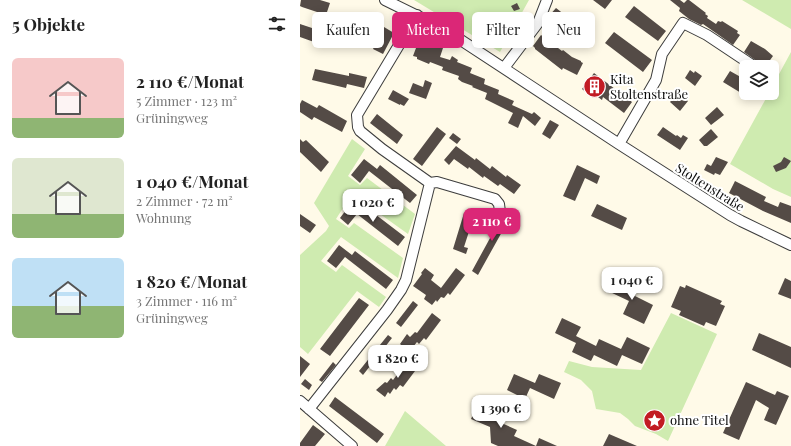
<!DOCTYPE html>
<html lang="de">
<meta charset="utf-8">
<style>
body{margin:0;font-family:"Playfair Display",serif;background:#f6f6f6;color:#222;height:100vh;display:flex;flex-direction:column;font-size:15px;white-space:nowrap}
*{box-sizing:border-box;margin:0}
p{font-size:13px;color:#767676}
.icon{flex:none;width:22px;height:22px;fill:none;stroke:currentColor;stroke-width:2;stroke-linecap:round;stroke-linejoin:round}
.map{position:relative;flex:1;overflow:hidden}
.panel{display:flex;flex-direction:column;background:#fff;width:300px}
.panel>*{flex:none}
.hud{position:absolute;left:12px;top:12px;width:380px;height:36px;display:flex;gap:8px}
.tools{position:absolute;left:439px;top:60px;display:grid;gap:8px}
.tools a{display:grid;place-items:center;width:40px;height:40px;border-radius:6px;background:#fff;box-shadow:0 2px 10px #0003;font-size:20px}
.price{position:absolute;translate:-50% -34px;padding:0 9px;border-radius:8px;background:#fff;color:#222;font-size:13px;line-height:26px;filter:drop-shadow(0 1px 2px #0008)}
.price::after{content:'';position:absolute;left:50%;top:24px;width:12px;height:9px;margin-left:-6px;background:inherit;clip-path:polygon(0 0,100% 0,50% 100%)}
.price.selected{background:#db2777;color:#fff}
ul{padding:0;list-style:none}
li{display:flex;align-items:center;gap:12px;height:100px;padding:0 12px}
li span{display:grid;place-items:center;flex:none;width:112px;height:80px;border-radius:6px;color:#555}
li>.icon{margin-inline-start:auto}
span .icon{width:48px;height:48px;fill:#fffc;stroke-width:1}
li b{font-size:17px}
h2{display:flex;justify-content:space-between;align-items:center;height:48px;padding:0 12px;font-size:17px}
.pill{padding:0 14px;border-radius:6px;background:#fff;box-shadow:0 2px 10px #0003;font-size:14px;line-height:36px}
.pill.selected{background:#db2777;color:#fff}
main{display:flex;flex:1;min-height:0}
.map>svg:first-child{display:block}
.green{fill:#cfebb0}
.building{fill:#544b46}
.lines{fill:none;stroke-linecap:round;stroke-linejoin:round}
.minor-casing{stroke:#3d3d3d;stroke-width:12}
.minor{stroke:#fff;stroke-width:10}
.labels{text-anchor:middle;stroke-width:4;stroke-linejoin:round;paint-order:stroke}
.poi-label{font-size:13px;fill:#0a0a0a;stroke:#fff;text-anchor:start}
.street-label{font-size:13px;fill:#0a0a0a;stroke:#fff}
</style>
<main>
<section class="panel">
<h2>5 Objekte<svg class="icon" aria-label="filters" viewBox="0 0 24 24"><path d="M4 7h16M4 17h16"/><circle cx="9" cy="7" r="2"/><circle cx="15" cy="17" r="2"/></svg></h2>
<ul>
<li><span style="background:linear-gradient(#f6c9c9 75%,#8fb573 0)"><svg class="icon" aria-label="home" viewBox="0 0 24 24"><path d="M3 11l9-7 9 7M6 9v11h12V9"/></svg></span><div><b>2 110 €/Monat</b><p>5 Zimmer · 123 m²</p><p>Grüningweg</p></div></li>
<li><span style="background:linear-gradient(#dfe7d0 70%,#8fb573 0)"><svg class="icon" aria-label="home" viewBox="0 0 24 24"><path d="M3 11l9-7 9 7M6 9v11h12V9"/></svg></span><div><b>1 040 €/Monat</b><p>2 Zimmer · 72 m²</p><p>Wohnung</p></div></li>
<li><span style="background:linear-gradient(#bfe0f5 60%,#8fb573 0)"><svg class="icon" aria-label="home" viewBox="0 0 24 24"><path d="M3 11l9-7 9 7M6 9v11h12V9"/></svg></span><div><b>1 820 €/Monat</b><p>3 Zimmer · 116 m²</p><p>Grüningweg</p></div></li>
</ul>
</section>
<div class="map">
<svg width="491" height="446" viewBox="0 0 491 446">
<rect width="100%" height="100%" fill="#fffae8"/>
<path class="green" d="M114 0H229L200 52Z
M442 0H491V29Z
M491 52V197L473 189 430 164 469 93H472V87Z
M52 139 65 149 48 176 60 185 67 178 115 214 108 234 52 194 36 219 49 228 54 223 103 258 98 278 41 237 21 261 36 272 42 265 86 297 79 307 57 291 8 354 0 347V255L26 231 29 226 14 203Z
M371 313 417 334 368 441 356 434 335 426 328 419 320 413 296 409 292 391 281 380 264 372 269 361 292 367 341 370Z
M105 411 146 446H85Z"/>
<path class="building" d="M1 0H20L30 3 26 15 2 7 0 6Z
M293 0H312L305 9Z
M370 0H380L384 3 387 0H389L406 13 405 14 408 16 407 18 416 24 418 21 421 22 422 21 438 31 437 33 440 35 433 45 403 24 401 25 389 19 379 11 380 8Z
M217 3 220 9 214 11 211 6Z
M334 6 366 31 358 41 325 17Z
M256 8 292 36 284 47 247 18Z
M68 22 69 34 52 36V39L34 41 32 30 51 27 50 24Z
M0 24 18 30 14 42 0 37Z
M84 27 94 33 83 54 73 49Z
M314 32 352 60 343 72 305 43Z
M241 35 262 51 263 50 272 57 281 61V62L283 63 277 75 263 68 262 70 235 49V48L233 46Z
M124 39 137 44 136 46 143 48 140 57 150 60 152 56 158 60 157 62 172 68 170 73 185 79 184 84 199 90 198 94 214 101 212 105 232 114 234 112 241 118 235 126 223 116 218 128 208 123 213 113 185 99 187 93 172 87 173 86 162 82 158 79 159 76 142 70 143 67 130 62 129 64 117 59V57L113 56 119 40 123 41Z
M451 41 465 49 473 56 465 67 444 52Z
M15 69 49 76V73L67 77 64 88 47 84 46 88 12 80Z
M390 70 394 73 395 71 402 76 395 86 385 78Z
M430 71 446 80V96L423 82Z
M294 73 332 102 324 113 303 97 302 100 290 91 288 94 282 89Z
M125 80 132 83 126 99 109 93 113 83 123 87Z
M93 90 109 99 104 106 100 104V105L88 99Z
M376 95 379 97 380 95 388 101 380 111 370 102Z
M2 100 17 108 19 105 47 121 42 132 14 117 12 120 0 112V104Z
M417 107 424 115 411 125 405 118Z
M77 114 103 135 97 144 70 123Z
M250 120 259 125 250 139 242 134Z
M137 127 146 134 122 166 113 159Z
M363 127 376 136 377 135 381 138 383 135 388 138 380 150 357 135Z
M411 129 418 137 407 146H404L399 140Z
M153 133 161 139 157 144 149 138Z
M0 139 3 142 6 140 29 162 21 172 0 152Z
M156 146 175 160 176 158 190 169 192 166 206 177 207 175 221 185 214 194 200 184 198 186 184 176 183 178 169 167 168 169 154 159 149 165 144 160Z
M416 157 428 162 420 175 415 173 414 175 404 170 407 164 411 166Z
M484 157 491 161 486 168 476 172 473 166 481 162Z
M64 159 77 169 80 165 117 195 110 203 69 171 60 183 51 175Z
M277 165 300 176 297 184 285 178 275 201 263 196Z
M435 181 466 197 464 201 478 207 480 202 491 206V223L463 211 429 193Z
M52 202 65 211 67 208 105 237 98 246 57 214 48 225 40 218Z
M297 204 327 218 322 230 291 216Z
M207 209 213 212 178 275 172 271 201 218 206 215Z
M164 213 174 216 164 247 168 248 166 254 153 249Z
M0 214 16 225 10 233 0 226Z
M39 245 52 255 55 251 93 280 86 289 45 257 36 268 27 261Z
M125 268 134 275 131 280 141 288 156 268 165 275 150 295 148 293 144 298 141 297 137 302 136 300 132 305 124 299 126 295 113 286 122 274 121 273Z
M318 277 339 287 335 296 353 305 344 324 323 314 329 301 310 292Z
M485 278 491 281V299L478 294Z
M386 285 422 301 420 304 425 306 416 326 406 322 404 326 379 315 381 311 371 307 380 286 385 288Z
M59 298 69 305 30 356 20 349Z
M113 301 118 305 101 327 96 323Z
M132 313 141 320 126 340 124 338 119 344 117 342 113 347 112 346 108 351 100 344 107 334 110 337 115 332 117 333Z
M262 318 281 327 276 336 296 346 299 339 321 349 327 337 350 348 342 364 322 355 317 366 294 355 291 361 272 352 276 343 255 333Z
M459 333 491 347V368L452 350Z
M88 335 92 338 63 375 59 371Z
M0 356 10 364 0 377Z
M108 360 118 367 103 387 100 385 96 390 94 388 90 394 88 392 85 397 76 390 85 382 87 383 91 378 93 380Z
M33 362 36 365 22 382 19 380Z
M214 374 235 383 239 374 261 383 254 399 230 388 225 399 207 390Z
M5 379 12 385 9 390 1 384Z
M446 382 475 395 477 391 489 396 476 425 464 420 469 408 456 400 439 440 423 433Z
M35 397 84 434 77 443 29 406Z
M179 402 201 412 197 421 217 430 214 436 236 446 239 438 257 446H198L191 443 190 427 171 419Z
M13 425 25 434 15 446H0V443Z
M309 434 337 446H303Z"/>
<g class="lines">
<defs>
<path id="minor" d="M85 0 144 29 319 144 430 215 441 221 491 245
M204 68 238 23 247 0
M319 144 356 80 362 54 383 23 407 35 455 67
M130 183 137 182 195 199 199 204 200 212
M0 401 52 446
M9 409 87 310 101 290 106 280 130 183 82 149 60 131 58 127 57 115 117 15"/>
</defs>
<use href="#minor" class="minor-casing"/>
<use href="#minor" class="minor"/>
</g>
<defs>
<symbol id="building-disc" viewBox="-11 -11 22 22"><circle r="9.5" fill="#c21b23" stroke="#fff"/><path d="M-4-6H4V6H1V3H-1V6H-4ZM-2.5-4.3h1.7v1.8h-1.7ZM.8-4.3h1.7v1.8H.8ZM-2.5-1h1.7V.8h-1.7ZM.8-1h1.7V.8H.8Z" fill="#fff"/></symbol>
<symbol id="sight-disc" viewBox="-11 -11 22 22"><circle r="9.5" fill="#c21b23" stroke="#fff"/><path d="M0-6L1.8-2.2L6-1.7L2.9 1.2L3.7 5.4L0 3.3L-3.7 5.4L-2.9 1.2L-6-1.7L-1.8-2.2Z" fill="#fff"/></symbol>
</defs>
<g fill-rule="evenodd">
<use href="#building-disc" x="282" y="74" width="25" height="25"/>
<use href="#sight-disc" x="342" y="408" width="25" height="25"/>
</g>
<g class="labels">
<g class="poi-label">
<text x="310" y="84">Kita<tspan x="310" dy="15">Stoltenstraße</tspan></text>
<text x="370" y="425">ohne Titel</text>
</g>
<g class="street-label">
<text transform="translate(410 187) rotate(32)" y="5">Stoltenstraße</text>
</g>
</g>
</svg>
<div class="tools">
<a><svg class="icon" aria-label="layers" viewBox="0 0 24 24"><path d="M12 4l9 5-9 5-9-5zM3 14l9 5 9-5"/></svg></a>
</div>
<b class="price" style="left:73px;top:223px">1 020 €</b>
<b class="price selected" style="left:192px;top:242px">2 110 €</b>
<b class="price" style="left:332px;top:301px">1 040 €</b>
<b class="price" style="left:98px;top:379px">1 820 €</b>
<b class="price" style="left:201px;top:429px">1 390 €</b>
<div class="hud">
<a class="pill">Kaufen</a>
<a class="pill selected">Mieten</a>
<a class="pill">Filter</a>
<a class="pill">Neu</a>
</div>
</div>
</main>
